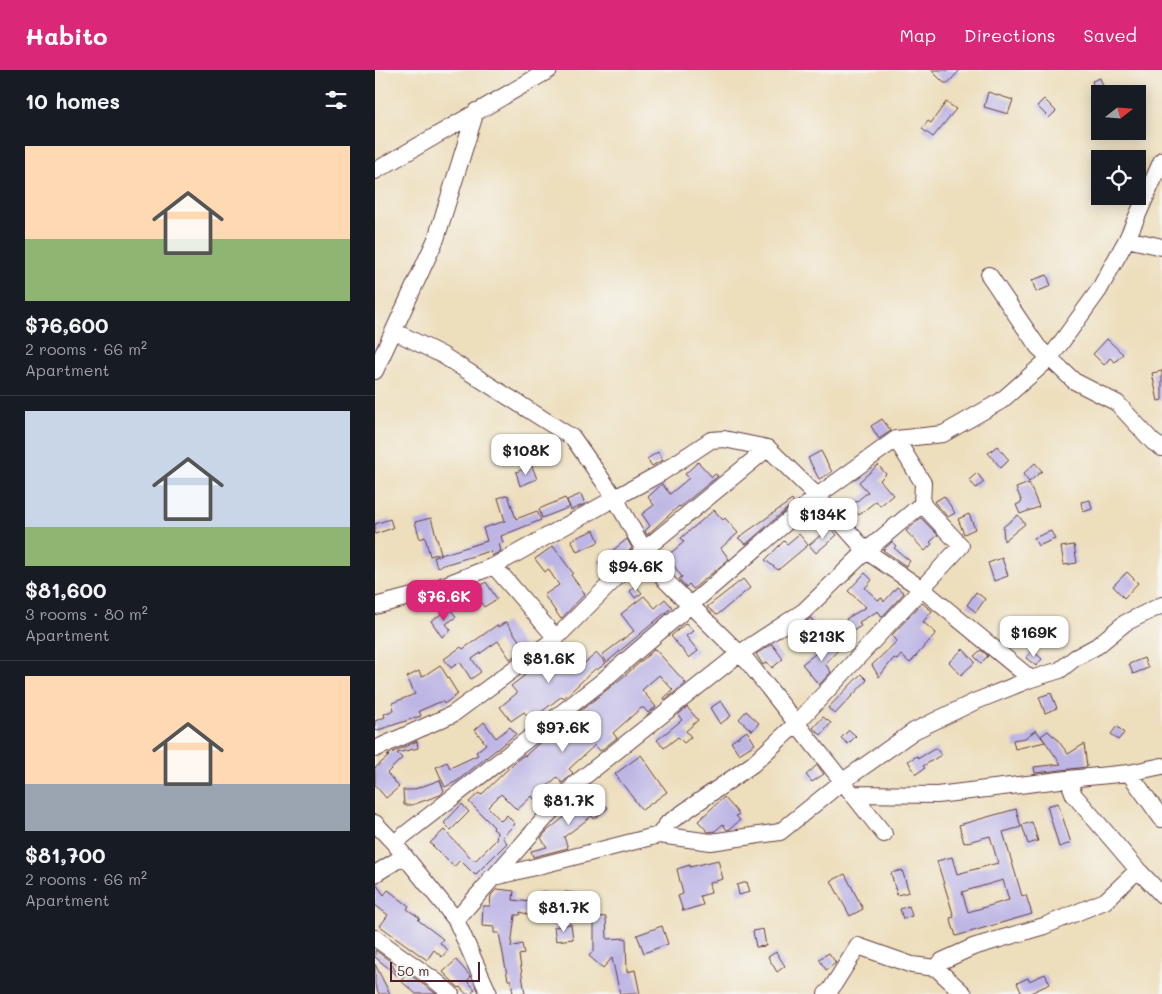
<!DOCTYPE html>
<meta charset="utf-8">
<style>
body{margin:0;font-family:Mali,sans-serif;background:#242831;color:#f1f3f6;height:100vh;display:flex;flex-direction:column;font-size:19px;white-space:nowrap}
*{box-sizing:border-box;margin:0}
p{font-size:16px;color:#9ea1a6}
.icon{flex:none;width:28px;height:28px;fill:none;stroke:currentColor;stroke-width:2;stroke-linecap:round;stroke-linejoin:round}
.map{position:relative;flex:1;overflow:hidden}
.drawer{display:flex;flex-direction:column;background:#171b24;width:375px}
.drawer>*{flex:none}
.needle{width:32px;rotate:73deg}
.buttons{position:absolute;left:716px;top:15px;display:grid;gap:10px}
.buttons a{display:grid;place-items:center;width:55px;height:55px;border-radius:0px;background:#171b24;box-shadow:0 2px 12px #0003;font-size:25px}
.scale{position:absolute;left:15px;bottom:12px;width:90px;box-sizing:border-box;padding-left:5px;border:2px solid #4a1f2b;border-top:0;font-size:14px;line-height:18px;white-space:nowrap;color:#4a1f2b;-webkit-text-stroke:4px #f6f6f2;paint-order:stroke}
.price{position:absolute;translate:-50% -42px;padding:0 11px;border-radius:10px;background:#fff;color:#222;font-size:16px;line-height:32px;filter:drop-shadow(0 1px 2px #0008)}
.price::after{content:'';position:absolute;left:50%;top:30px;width:15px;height:11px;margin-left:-8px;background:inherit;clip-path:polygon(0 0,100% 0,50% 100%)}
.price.on{background:#db2777;color:#fff}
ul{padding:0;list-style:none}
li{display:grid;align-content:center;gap:10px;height:265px;padding:0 25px}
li+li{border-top:1px solid #363941}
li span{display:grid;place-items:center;height:155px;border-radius:0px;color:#555}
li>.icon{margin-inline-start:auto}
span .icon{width:90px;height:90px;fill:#fffc;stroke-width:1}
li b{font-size:21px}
h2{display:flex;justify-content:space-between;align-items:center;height:60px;padding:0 25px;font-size:21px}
header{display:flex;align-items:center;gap:30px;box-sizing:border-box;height:70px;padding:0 25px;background:#db2777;color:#fff}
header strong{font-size:24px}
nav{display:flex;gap:28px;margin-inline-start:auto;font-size:18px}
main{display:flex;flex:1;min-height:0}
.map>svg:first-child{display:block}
.building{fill:#bdb6e5;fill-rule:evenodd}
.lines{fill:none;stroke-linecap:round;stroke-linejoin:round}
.minor-casing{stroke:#623c41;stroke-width:18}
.minor{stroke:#fff;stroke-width:16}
</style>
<header>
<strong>Habito</strong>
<nav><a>Map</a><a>Directions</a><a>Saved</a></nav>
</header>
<main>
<section class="drawer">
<h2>10 homes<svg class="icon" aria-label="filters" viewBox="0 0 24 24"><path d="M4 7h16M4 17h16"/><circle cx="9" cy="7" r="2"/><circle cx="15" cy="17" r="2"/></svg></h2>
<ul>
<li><span style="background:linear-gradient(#ffd9b3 60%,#8fb573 0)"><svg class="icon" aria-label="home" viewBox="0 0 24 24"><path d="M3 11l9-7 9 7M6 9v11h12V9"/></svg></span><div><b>$76,600</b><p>2 rooms · 66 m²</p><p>Apartment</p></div></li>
<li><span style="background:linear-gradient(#c9d6e8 75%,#8fb573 0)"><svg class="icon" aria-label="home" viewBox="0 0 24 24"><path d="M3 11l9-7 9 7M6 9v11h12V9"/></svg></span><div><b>$81,600</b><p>3 rooms · 80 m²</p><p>Apartment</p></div></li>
<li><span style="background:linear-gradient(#ffd9b3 70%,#9aa5b1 0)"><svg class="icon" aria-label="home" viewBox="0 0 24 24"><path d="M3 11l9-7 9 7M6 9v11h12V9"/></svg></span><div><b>$81,700</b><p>2 rooms · 66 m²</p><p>Apartment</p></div></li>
</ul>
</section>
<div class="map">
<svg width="787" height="924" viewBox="0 0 787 924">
<rect width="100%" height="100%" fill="#f6f6f2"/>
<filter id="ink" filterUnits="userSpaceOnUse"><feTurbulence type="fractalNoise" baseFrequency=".02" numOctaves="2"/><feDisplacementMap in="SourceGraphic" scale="10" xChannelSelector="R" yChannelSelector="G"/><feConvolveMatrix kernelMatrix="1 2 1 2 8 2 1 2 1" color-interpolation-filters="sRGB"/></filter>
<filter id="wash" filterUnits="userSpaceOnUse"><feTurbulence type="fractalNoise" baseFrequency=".0096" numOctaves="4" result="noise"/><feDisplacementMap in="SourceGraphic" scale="20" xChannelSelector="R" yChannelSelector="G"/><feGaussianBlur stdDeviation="1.12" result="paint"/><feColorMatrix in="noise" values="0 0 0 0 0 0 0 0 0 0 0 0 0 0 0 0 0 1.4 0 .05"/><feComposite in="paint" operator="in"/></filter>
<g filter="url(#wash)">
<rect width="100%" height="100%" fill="#eddebc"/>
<g id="blocks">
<path class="building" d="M556 0H585L573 13H569Z
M725 8 731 24H721L717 11Z
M613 22 638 30 633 44 609 37Z
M669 29 681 41 674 48 662 36Z
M571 32 581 39 558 67 547 59 553 51 556 53Z
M672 205 676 216 661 222 657 210Z
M732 269 748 284 740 292 735 288 729 295 718 284Z
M787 301V330L783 331 777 303Z
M507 349 516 361 504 369 496 356Z
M622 376 634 390 626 398 613 383Z
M446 381 457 402 444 409 433 388Z
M283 382 288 390 277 396 272 389Z
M323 392 337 407 340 404 343 406 305 437 304 436 272 465 270 461 275 456 267 444 279 435 273 427 287 414 295 424 314 408 310 404Z
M660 393 667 401 654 412 648 404Z
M503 395 511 404 505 410 518 425 505 436 501 431 484 445 476 436 493 422 484 412Z
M157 396 162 409 145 416 141 402Z
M602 403 609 412 601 418 594 410Z
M654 413 664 437 645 444 641 435 647 432 641 418Z
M206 424 210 434 196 440 192 430Z
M133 425 141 449 162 441 166 450 126 466 128 473 124 474 126 481 117 486 115 481 62 497 59 487 112 471 108 458 130 451 123 428Z
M569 426 580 443 573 447 559 432Z
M190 428 195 437 167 448 164 439Z
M417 430 419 433 371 474 363 468Z
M715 430 717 439 708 442 706 432Z
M339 440 348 450 350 448 363 463 346 478 354 489 318 519 314 514 311 517 304 509 307 507 292 486 309 472 306 468Z
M594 444 600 459 589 464 583 449Z
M643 445 650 454 629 471 628 457Z
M56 448 66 483 55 486 50 467 45 469 40 452Z
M546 448 563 465 555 472 557 474 550 481 531 461Z
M15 449 18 458 0 464V454Z
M453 459H457L462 465 441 483 434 475Z
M219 460 224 472 202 482 196 470Z
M676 461 680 469 663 476 659 468Z
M424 464 433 475 403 500 390 490 409 471 412 474Z
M252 469 257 478 232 503 223 492Z
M517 472 521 476 519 478 535 491 531 496 508 480Z
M699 475 702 493 689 495 686 477Z
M178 476 198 503 196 505 210 524 186 549 169 525 184 515 173 499 170 502 160 489Z
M627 488 633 506 619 511 613 493Z
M752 502 763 513 749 528 738 516Z
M490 503 497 510 490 518 503 530 507 528 509 532 522 517 529 523 507 547 503 541 484 552 486 556 478 561 471 549 491 537 473 521Z
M368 509 375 518 342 545 332 537Z
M111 512 122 529 109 537 98 521Z
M261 516 267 523 260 528 255 521Z
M601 522 610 529 601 542 592 535Z
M269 526 280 538 290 529 297 537 232 592 227 585 259 561 246 544Z
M547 533 557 541 548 552 561 563 535 593 526 585 522 590 519 588 504 607 497 595 522 571 517 565Z
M75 538 81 547 71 554 76 560 67 567 56 551Z
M436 548 439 553 425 564 421 558Z
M131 552 150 579 135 589 123 571 97 589 106 602 96 609 85 592 76 598 69 589 86 577 88 579 122 555 123 557Z
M311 553 318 561 311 566 323 581 314 588 296 566Z
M459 568 467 576 450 594 456 602 444 615 427 594 448 578Z
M397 574 408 589 397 598 392 592 388 595 381 584Z
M188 575 206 596 222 583 231 593 222 600 221 598 189 628 187 626 156 650 149 642 136 651 125 637 142 623 136 616 149 606V604L156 599 158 601Z
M280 579 311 613 290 630 289 628 298 620 284 605 267 620 281 637 273 643 269 638H266L238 663 242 668 225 681 220 675 194 699 198 703 187 713 182 707 159 729 157 726 142 740 126 724 113 737 126 751 132 745 140 754 127 767 132 773 100 805 85 790 79 797 55 773 69 760 98 790H101L121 770 122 762 118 759 119 757 94 732 104 723 106 725 141 691 149 685 150 686 162 675 248 607Z
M588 579 600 592 586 605 574 592Z
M606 580 613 586 606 593 599 586Z
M657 580 667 589 661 596 651 588Z
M769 588 773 598 758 604 754 594Z
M65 595 83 624 69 634 67 631 44 641 46 646 0 661V651L10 647 9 644 19 640 17 633 40 624 32 607 44 601 47 607Z
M486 604 492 610 460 644 453 638Z
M676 623 682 638 670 643 664 627Z
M346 631 356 646 345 654 335 638Z
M312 637 323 650 311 661 316 667 309 673 303 667 289 678 282 670 307 650 303 645Z
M371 641 384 653 377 661 364 649Z
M448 647 456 653 446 665 438 658Z
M109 652 121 668 135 657 141 664 82 711 70 717 61 697 72 692 75 698 103 685 101 682 111 674 100 660Z
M742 656 749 663 743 670 736 664Z
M474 660 481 666 473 674 466 668Z
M661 660 670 672 640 679 638 670 650 668Z
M372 661 380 674 364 684 356 672Z
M673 661 678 666 679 665 693 684 709 674 712 697 660 703 659 697 686 694 666 666Z
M42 671 43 678 22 683 27 688 12 703 24 717 11 728 0 715V698L15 685 12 686 14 684Z
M561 678 566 685 548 696 550 698 541 704 533 691 542 686 544 688Z
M266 685 292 722 267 740 240 704Z
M442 695 449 704 437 712 431 705Z
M65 710 69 721 65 725 37 735H29L28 720H37Z
M349 727 364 744 361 746 365 750 355 759 352 760 348 754 340 761 333 762 323 751Z
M213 728 219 735 226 729 233 738 219 749 217 746 189 767 193 778 158 787 156 781 172 777 166 768 172 761Z
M683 733 696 773 684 777 672 736Z
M87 734 94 742 76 760 69 753Z
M641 739 646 757 628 762 647 826 651 825 657 844 581 866 575 848 579 847 562 791 577 787 582 804 623 793 615 766 589 773 584 755ZM628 810 634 830 593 842 587 822Z
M657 752 663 771 653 774 647 755Z
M343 790 348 809 334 813 336 823 325 826 328 835 308 841 303 826 308 824 302 799 315 795V797Z
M527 800 534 822 522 825 516 803Z
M470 804 488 839 475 846 456 811Z
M372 812 375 822 364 825 362 815Z
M0 814H1L9 825 13 820 34 836 32 839 45 848 43 850 68 869 65 873 73 880 67 887 59 880 52 890 5 856 13 845 0 835Z
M122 819 139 821 138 830 164 833 167 821 177 824 170 850 145 842V845H140L136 877 147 874 149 884 144 885 150 924H138L136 910H133L124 863H119V857L107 856 108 836H115L116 825Z
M190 822 199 823V839H189Z
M534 836 537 846 528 849 525 839Z
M219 846 231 847 232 869 251 868 252 902 260 900 265 924H245L237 888 228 898 214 886 219 880Z
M196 854 198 869 181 871 179 857Z
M287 856 293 874 269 883 262 865Z
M388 859 391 876 381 877 378 861Z
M0 880 15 891 23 906 0 887Z
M401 882 410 896 402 902 393 887Z
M454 883 461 893 451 900 444 889Z
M81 890 96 907 92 911 100 919 96 924H91L85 917 84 918 68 902Z
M0 894 15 924H4L0 915Z
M32 903 56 920 61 924H41L26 911Z
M670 904 675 914 653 924H647L642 913 653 908 654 911Z"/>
</g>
</g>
<g filter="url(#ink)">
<use href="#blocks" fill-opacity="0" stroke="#623c41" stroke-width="1"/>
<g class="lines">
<defs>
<path id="minor" d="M0 101 174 0
M752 169 787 177
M614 205 663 277 699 311 742 333 778 372 787 378
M0 301 61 169 101 41
M119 496 181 568
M0 536 49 523 119 496 240 428 198 368 67 285 19 261
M0 679 78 644 181 568 269 480 393 378
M754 703 787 749
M693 709 699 725 763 800 787 825
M478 724 562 725 693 709 754 703 787 696
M0 753 19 773 81 850 114 924
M509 764 373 592 289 509 269 480 240 428 286 403 336 370 349 369 393 378 442 426 491 481 547 519 656 609
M284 765 293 753 378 694 422 653 586 476 547 434 548 413 521 369
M19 773 225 613 442 426 521 369 568 364 626 331 675 288 724 220 752 169 787 90
M0 804 29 786
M116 808 284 765 336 772 405 762 468 711 539 661 599 632 656 609 685 600 700 588 722 576 750 553 787 535
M81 850 200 714 365 583 429 541 491 481 547 434
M0 868 62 912 76 924
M561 898 567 891 598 877 669 856 730 831 763 800
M451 924 456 919 483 876 537 895 561 898 589 924"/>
</defs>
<use href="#minor" class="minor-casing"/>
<use href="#minor" class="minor"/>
</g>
</g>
</svg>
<div class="buttons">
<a><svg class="needle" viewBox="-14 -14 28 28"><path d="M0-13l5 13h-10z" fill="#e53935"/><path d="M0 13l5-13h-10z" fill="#9ea1a6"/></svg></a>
<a><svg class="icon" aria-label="locate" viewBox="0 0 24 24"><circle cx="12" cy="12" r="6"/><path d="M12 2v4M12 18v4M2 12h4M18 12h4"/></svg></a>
</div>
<div class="scale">50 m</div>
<b class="price" style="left:151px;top:406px">$108K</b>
<b class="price" style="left:448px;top:470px">$134K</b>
<b class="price" style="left:261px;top:522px">$94.6K</b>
<b class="price on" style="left:69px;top:552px">$76.6K</b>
<b class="price" style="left:659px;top:588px">$169K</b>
<b class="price" style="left:447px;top:592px">$213K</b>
<b class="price" style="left:174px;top:614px">$81.6K</b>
<b class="price" style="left:188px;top:683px">$97.6K</b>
<b class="price" style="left:194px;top:756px">$81.7K</b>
<b class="price" style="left:189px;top:863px">$81.7K</b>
</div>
</main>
